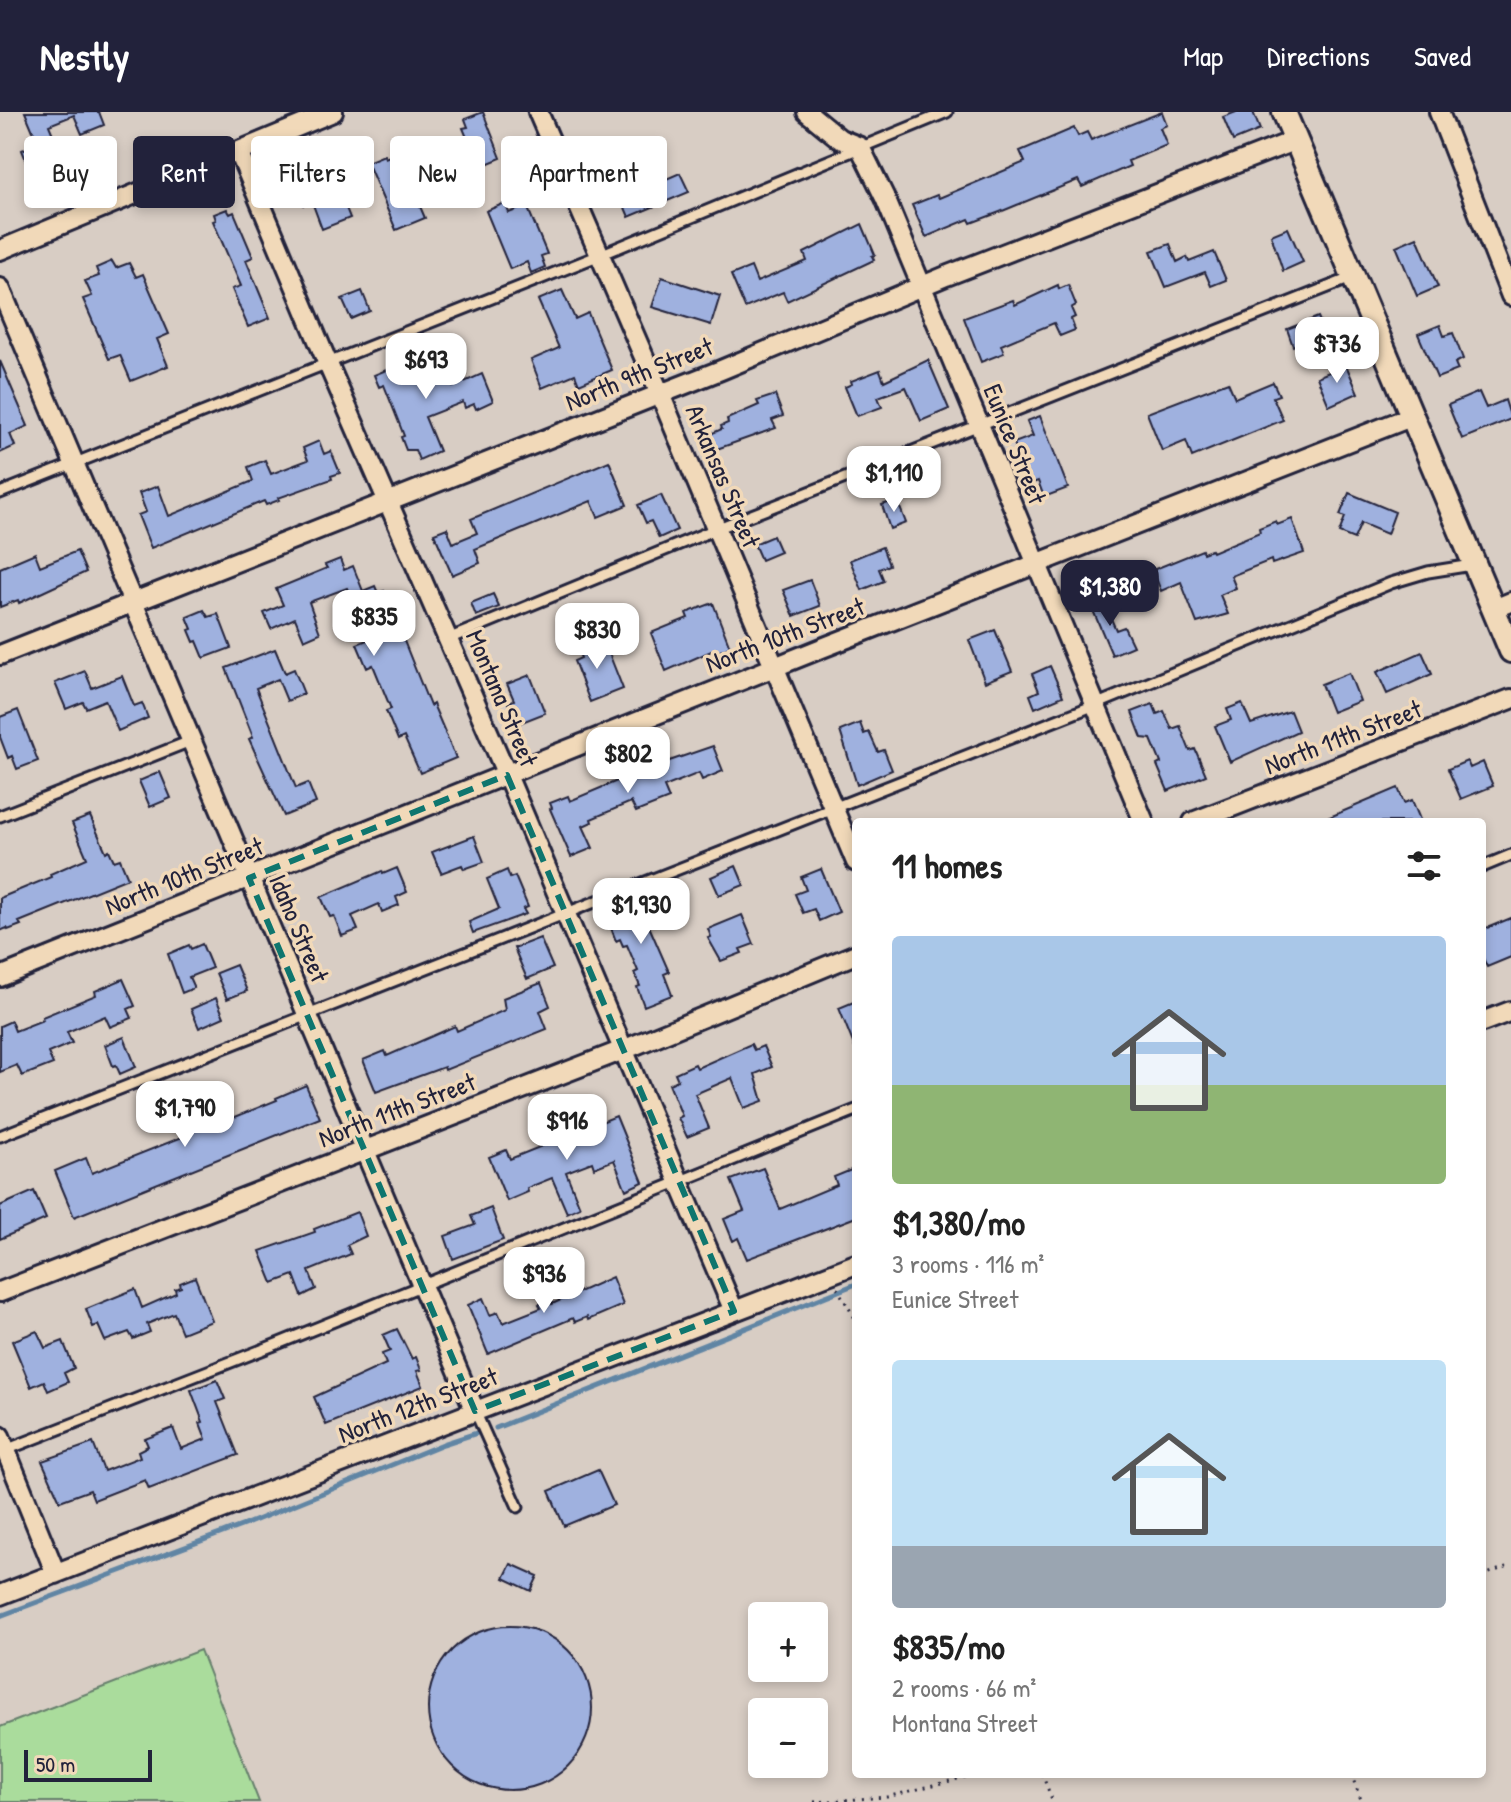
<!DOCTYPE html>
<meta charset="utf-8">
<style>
body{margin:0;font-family:"Patrick Hand",sans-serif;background:#f6f6f6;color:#222;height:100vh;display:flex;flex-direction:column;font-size:30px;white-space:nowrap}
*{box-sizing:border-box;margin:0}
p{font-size:26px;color:#767676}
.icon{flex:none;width:44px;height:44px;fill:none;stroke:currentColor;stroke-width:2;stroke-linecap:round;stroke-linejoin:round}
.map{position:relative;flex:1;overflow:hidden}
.panel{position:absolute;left:852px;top:706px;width:634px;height:960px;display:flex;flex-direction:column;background:#fff;border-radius:8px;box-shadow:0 4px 12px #0003}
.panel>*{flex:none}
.guide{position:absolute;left:24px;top:24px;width:708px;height:72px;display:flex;gap:16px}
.tools{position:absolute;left:748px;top:1490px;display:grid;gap:16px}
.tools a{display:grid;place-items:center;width:80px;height:80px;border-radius:8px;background:#fff;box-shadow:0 4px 12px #0003;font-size:40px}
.scale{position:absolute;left:24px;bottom:20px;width:128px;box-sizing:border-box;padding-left:8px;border:4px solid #22223b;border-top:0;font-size:22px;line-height:28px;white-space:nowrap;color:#22223b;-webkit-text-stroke:6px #f1d9b9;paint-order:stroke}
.price{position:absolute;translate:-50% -68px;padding:0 18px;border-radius:16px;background:#fff;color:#222;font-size:26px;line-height:52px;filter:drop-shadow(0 2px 4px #0008)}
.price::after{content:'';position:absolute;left:50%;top:48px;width:24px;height:18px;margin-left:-12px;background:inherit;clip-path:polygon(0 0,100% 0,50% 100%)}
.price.current{background:#22223b;color:#fff}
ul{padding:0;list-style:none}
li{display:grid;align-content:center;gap:16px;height:424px;padding:0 40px}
li span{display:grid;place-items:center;height:248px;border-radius:8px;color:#555}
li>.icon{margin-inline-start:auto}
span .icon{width:144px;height:144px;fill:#fffc;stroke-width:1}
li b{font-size:34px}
h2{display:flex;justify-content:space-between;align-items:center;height:96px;padding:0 40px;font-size:34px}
.tag{padding:0 28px;border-radius:8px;background:#fff;box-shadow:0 4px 12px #0003;font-size:28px;line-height:72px}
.tag.current{background:#22223b;color:#fff}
header{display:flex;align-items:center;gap:48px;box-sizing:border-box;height:112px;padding:0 40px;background:#22223b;color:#fff}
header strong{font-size:38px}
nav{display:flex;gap:44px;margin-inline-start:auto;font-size:28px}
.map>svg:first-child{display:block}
.green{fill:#aadc9c;stroke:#667f6c;stroke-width:2}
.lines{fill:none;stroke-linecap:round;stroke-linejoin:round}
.stream{stroke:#6085a4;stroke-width:5}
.building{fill:#9fb1df;stroke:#22223b;stroke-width:2}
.service-casing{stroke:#22223b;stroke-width:15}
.minor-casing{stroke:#22223b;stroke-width:24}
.tertiary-casing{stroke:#22223b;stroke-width:28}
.path{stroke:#22223b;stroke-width:3;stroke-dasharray:2 6;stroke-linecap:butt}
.service{stroke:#f1d9b9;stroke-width:9}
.minor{stroke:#f1d9b9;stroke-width:18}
.tertiary{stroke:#f1d9b9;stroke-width:22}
.marked{fill:none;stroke:#0f766e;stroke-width:6;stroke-dasharray:16 10;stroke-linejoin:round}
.labels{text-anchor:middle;stroke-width:7;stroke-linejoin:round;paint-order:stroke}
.street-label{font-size:26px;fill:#22223b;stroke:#f1d9b9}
</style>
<header>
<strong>Nestly</strong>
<nav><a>Map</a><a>Directions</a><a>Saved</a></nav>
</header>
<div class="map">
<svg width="1511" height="1690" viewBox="0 0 1511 1690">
<rect width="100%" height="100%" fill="#d8cdc4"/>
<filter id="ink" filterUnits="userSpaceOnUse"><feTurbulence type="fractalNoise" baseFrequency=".0125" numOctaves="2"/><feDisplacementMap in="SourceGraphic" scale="16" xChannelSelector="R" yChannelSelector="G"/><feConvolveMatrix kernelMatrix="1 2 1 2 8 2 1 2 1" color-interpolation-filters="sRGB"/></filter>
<g filter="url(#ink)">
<path class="green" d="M200 1538 259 1690H0V1615Z"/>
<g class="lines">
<path class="stream" d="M496 1316 856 1172
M0 1504 244 1413 443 1332 480 1320"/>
</g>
<path class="building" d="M25 0H99L104 13 82 22 74 3 49 13 62 44 30 58 22 38 38 31Z
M483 0 501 46 484 53 477 36 472 38 463 16 468 15 465 7Z
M1162 0 1167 13 1160 16 1167 33 1128 49 1130 54 1082 75 1078 68 1000 100 971 111 969 107 926 125 912 93 937 83 939 86 1025 50 1020 39 1074 16 1078 24 1087 20 1091 28Z
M1236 0H1253L1260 18 1233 29 1223 5Z
M397 41 425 106 396 118 367 50 384 43 385 46Z
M332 61 350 106 322 117 312 90 304 93 296 75Z
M634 61 641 78 680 61 689 80 629 105 614 70Z
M505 91 509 101 527 94 547 142 541 144 545 155 531 161 527 150 510 157 486 99Z
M227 97 230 102 234 100 253 145 246 148 270 206 248 215 232 177 241 174 213 109 216 108 214 102Z
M862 112 875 143 872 144 874 148 787 189 783 180 745 196 731 163 751 155 757 170 807 149 804 141Z
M1288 116 1303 150 1283 159 1271 123Z
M1417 125 1438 175 1417 184 1396 134Z
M1170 132 1177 150 1187 145 1189 150 1214 140 1226 168 1211 174 1205 160 1166 175 1151 139Z
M112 149 116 156 129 151 136 165 143 162 169 222 157 227 168 254 131 269 120 243 109 247 83 187 92 184 85 169 99 164 96 156Z
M662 165 720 184 711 213 652 195Z
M1058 173 1059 177 1068 173 1076 193 1071 196 1075 205 1071 207 1075 218 1060 224 1054 211 1001 233 1004 241 981 250 964 206 1013 188 1015 193Z
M562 178 575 207 588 201 612 258 579 272 575 262 542 276 531 248 559 236 538 188Z
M362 179 370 199 351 207 342 187Z
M1318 205 1325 221 1293 234 1287 217Z
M1440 213 1444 224 1453 221 1463 247 1455 251 1458 258 1437 266 1418 222Z
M420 244 431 269 448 262 453 275 482 262 493 289 476 297 474 292 465 296 463 290 425 305 439 339 419 348 415 338H406L401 325 404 324 399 311 384 273 379 275 374 263Z
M928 248 949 297 921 309 906 275 878 285 882 295 857 304 845 275 852 272 851 269 880 258 884 269Z
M0 249 28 314 10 322 15 334 0 341Z
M1346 253 1358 281 1329 294 1317 265Z
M1228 270 1235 286 1273 270 1279 283 1273 285 1283 308 1192 345 1186 329 1162 339 1147 301Z
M1479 280 1486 296 1505 288 1511 307 1462 327 1448 293Z
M775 283 783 304 772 308 776 316 714 338 708 323 722 317 721 314 728 311 727 307 759 293 757 289Z
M1040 304 1068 376 1044 385 1038 369 1030 372 1014 331 1033 324 1027 309Z
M319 329 324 342 331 339 340 361 331 364 332 367 278 386 279 388 266 393 264 389 151 436 138 403 146 400 139 381 158 374 169 404 253 369 248 355 265 348 271 362 308 348 303 336Z
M609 349 627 393 598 405 591 389 475 437 480 451 452 463 434 421 447 416 453 431 477 421 471 407Z
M1349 381 1395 400 1387 422 1361 411 1354 427 1339 421 1345 405 1340 403Z
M661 383 677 418 659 426 651 409 646 411 638 393Z
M897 388 906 411 890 417 882 393Z
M1292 407 1304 441 1272 452 1271 448 1231 464 1236 476 1220 483 1228 502 1197 511 1181 470 1161 479 1154 461 1155 457 1202 438 1203 441 1211 438 1212 440 1260 420 1259 416 1276 409 1277 413Z
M773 424 780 440 761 448 754 432Z
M882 435 889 453 879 457 884 469 862 478 850 448Z
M77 439 86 460 19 491 18 488 0 495V456L35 441 40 454Z
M340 447 344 458 353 454 363 479 375 474 378 481 384 479 430 594 433 592 456 646 420 661 404 625 398 628 386 599 391 597 373 553 367 556 357 532 377 524 367 499 358 503 347 476 309 490 320 521 304 528 295 506 271 517 264 501 283 493 276 477 327 456 325 453Z
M810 468 820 494 794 504 783 478Z
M493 482 499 495 476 504 471 491Z
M1101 484 1116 518 1124 515 1133 534 1112 543 1089 489Z
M713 491 730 535 718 540 716 537 666 559 651 521 688 506 686 501Z
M204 498 208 505 218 502 231 536 204 546 197 529 194 530 189 518 192 517 187 505Z
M995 518 1012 559 985 570 969 528Z
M603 526 623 577 590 590 574 549 581 546 577 536Z
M275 537 285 561 294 557 304 582 287 589 278 567 256 576 296 676 308 671 316 691 284 704 249 627 253 625 226 556Z
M1422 540 1432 562 1387 582 1377 560Z
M1050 554 1063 584 1035 596 1030 583 1039 579 1032 562Z
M85 559 92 576 122 564 134 594 142 591 148 606 118 619 105 588 86 596 83 590 66 597 55 571Z
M1349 561 1360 589 1332 600 1321 572Z
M530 563 545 601 517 612 508 591 514 588 507 572Z
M1242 591 1251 612 1290 599 1298 619 1230 650 1215 614 1231 608 1227 597Z
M1153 592 1157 602 1164 599 1172 617 1180 614 1190 639 1195 637 1206 663 1168 679 1157 653 1161 651 1151 627 1142 626 1132 600Z
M18 598 38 649 17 657 12 644 8 646 0 625V605Z
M860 611 864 622 869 620 878 640 884 638 892 658 857 673 840 619Z
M713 634 723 659 702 668 699 661 664 675 669 687 636 700 631 690 591 707 592 710 583 714 593 736 571 745 550 697 552 696 550 691 568 684 570 689 643 658Z
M1467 649 1470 656 1483 650 1493 674 1461 687 1448 657Z
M160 660 171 686 150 695 139 669Z
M1398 676 1404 691 1412 688 1421 710H1318Z
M90 704 106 740 109 738 114 749 120 747 128 766 19 810 21 813 8 818 7 816 0 819V786L51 765 50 762 87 746 72 711Z
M474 724 484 750 464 757 462 753 441 761 432 740Z
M736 754 744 773 719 783 711 765Z
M397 756 407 780 396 785 399 793 382 800 379 792 352 804 358 818 342 824 334 804 330 805 321 785 382 759 383 762Z
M821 757 839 800 819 809 814 797 803 801 795 782 806 778 801 765Z
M507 758 510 766 515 764 528 795 523 797 526 802 473 821 469 810 499 797 487 767Z
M653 780 660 798 645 805 669 860 664 862 672 883 644 894 637 875 640 874 634 861 638 859 627 833 623 834 620 827 616 829 608 808 611 806 606 795 622 788 624 793Z
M742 803 754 832 740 837 742 841 721 849 708 826 711 825 708 817Z
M1511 806V845L1487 855 1482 844V818Z
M540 826 553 856 527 867 514 836Z
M202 832 212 856 189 865 194 876 182 881 168 842 189 833 191 837Z
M236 853 247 879 227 887 216 861Z
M123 867 135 894 128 897 132 906 110 915 105 904 67 920 72 931 48 941 53 952 22 964 17 953 0 960V914L11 909 15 919 43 908 42 905 96 883 95 879Z
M541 871 550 894 540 899 547 917 445 958 444 955 376 980 363 948 385 939 387 944 455 914 457 919 505 898 503 886Z
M216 886 224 905 199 916 191 897Z
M856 889V936H855L839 896Z
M124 925 136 955 120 962 116 953 113 954 105 933Z
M751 932 754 938 763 934 772 955 755 962 763 989 744 996 732 966 695 982 709 1016 687 1025 678 1006 682 1004 669 972 678 968 675 961 695 952 697 956Z
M191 973 205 1007 219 1001 223 1010 277 988 276 986 306 973 320 1006 74 1105 55 1059 86 1046 92 1061 190 1022 173 980Z
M616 1004 643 1070 626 1078 614 1048 594 1056 592 1050 566 1060 580 1095 567 1101 552 1066 527 1076 528 1080 507 1089 489 1045 506 1038 510 1047Z
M763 1056 780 1097 837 1073 834 1065 856 1056V1105L747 1147 738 1126 733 1129 724 1107 744 1099 731 1068Z
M34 1079 46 1107 0 1127V1094Z
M491 1096 503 1128 453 1147 445 1124 475 1113 471 1104Z
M357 1100 366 1124 347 1133 351 1142 309 1159 316 1177 302 1184 294 1163 273 1171 260 1139 315 1120 314 1117Z
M195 1165 212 1209 182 1221 174 1201 147 1212 150 1220 133 1227 129 1220 105 1229 98 1213 93 1215 86 1197 135 1177 142 1196 176 1181 175 1177 181 1175 180 1171Z
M612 1165 623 1193 588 1208 587 1205 575 1210 573 1206 488 1242 468 1193 483 1186 490 1203 498 1200 503 1211 541 1196 539 1192 551 1188 552 1192Z
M397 1217 412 1247 416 1245 421 1258 417 1259 423 1274 326 1313 314 1285 386 1252 382 1242 390 1239 383 1223Z
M37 1219 45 1236 63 1229 74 1256 64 1261 68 1270 48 1279 44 1269 31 1275 12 1229Z
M217 1268 225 1287 217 1290 238 1343 149 1377 145 1368 94 1388 90 1378 60 1389 42 1349 93 1331 104 1359 140 1345 138 1339 148 1334 145 1327 173 1316 181 1337 206 1327 200 1311 203 1310 191 1278Z
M598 1358 614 1393 564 1414 549 1379Z
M511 1452 538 1464 531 1479 504 1466Z
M428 1596a82 82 0 1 1 164 0a82 82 0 1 1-164 0Z"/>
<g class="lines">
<defs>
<path id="service" d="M0 381 600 143 947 0
M448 527 716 417 1351 166
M0 704 193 628
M1482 755 1511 743
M0 1024 1095 593 1391 471 1428 460 1472 453
M475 1299 518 1395
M3 1339 277 1232 856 998"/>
<path id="minor" d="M538 0 660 282 856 750
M807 0 840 27 860 35 885 86 1144 710
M1439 0 1511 184
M239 40 328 252 507 663 734 1199
M0 138 333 0
M0 176 475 1299
M1494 497 1511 490
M0 543 721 258 946 164 1296 28
M1193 710 1511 587
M0 865 822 536 1413 304
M1482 910 1511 899
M0 1180 623 938 856 842
M0 1324 56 1462
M0 1483 856 1152"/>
<path id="tertiary" d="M1284 0 1511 539"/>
</defs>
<use href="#service" class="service-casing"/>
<use href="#minor" class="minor-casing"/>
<use href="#tertiary" class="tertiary-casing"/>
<path class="path" d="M837 1176 856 1208
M1482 1464 1511 1453
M1042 1662 1053 1690
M1351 1662 1362 1690
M814 1690 887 1685 977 1662"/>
<use href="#service" class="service"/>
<use href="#minor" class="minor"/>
<use href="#tertiary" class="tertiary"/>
</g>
</g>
<path class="marked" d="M507 663 734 1199 475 1299 249 766Z"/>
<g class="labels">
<g class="street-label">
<text transform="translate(639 262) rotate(-22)" y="9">North 9th Street</text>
<text transform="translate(1015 332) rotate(68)" y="9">Eunice Street</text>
<text transform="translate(723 364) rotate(67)" y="9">Arkansas Street</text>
<text transform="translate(785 523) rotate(-21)" y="9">North 10th Street</text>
<text transform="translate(502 586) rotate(67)" y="9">Montana Street</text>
<text transform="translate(1343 625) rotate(-21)" y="9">North 11th Street</text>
<text transform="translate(184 764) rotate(-22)" y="9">North 10th Street</text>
<text transform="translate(299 816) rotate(67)" y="9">Idaho Street</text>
<text transform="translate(397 998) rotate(-21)" y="9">North 11th Street</text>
<text transform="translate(418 1293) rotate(-21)" y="9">North 12th Street</text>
</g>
</g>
</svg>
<div class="tools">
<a>+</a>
<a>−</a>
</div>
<div class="scale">50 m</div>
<b class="price" style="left:1337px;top:273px">$736</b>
<b class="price" style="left:426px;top:289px">$693</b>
<b class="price" style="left:894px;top:402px">$1,110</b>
<b class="price current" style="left:1110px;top:516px">$1,380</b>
<b class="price" style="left:374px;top:546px">$835</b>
<b class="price" style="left:597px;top:559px">$830</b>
<b class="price" style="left:628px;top:683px">$802</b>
<b class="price" style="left:641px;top:834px">$1,930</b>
<b class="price" style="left:185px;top:1037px">$1,790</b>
<b class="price" style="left:567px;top:1050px">$916</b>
<b class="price" style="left:544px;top:1203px">$936</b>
<div class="guide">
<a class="tag">Buy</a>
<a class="tag current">Rent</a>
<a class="tag">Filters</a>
<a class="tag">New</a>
<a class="tag">Apartment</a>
</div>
<section class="panel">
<h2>11 homes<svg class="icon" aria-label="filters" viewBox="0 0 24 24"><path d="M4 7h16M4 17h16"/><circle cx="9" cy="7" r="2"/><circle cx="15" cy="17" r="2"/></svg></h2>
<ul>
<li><span style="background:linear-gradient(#a9c7e8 60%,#8fb573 0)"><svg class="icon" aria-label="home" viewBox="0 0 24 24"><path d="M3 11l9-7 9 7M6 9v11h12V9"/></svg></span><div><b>$1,380/mo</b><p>3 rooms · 116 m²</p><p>Eunice Street</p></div></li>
<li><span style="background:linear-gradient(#bfe0f5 75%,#9aa5b1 0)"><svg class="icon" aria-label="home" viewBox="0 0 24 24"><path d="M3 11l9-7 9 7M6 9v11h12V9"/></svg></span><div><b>$835/mo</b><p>2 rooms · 66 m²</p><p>Montana Street</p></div></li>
</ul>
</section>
</div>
